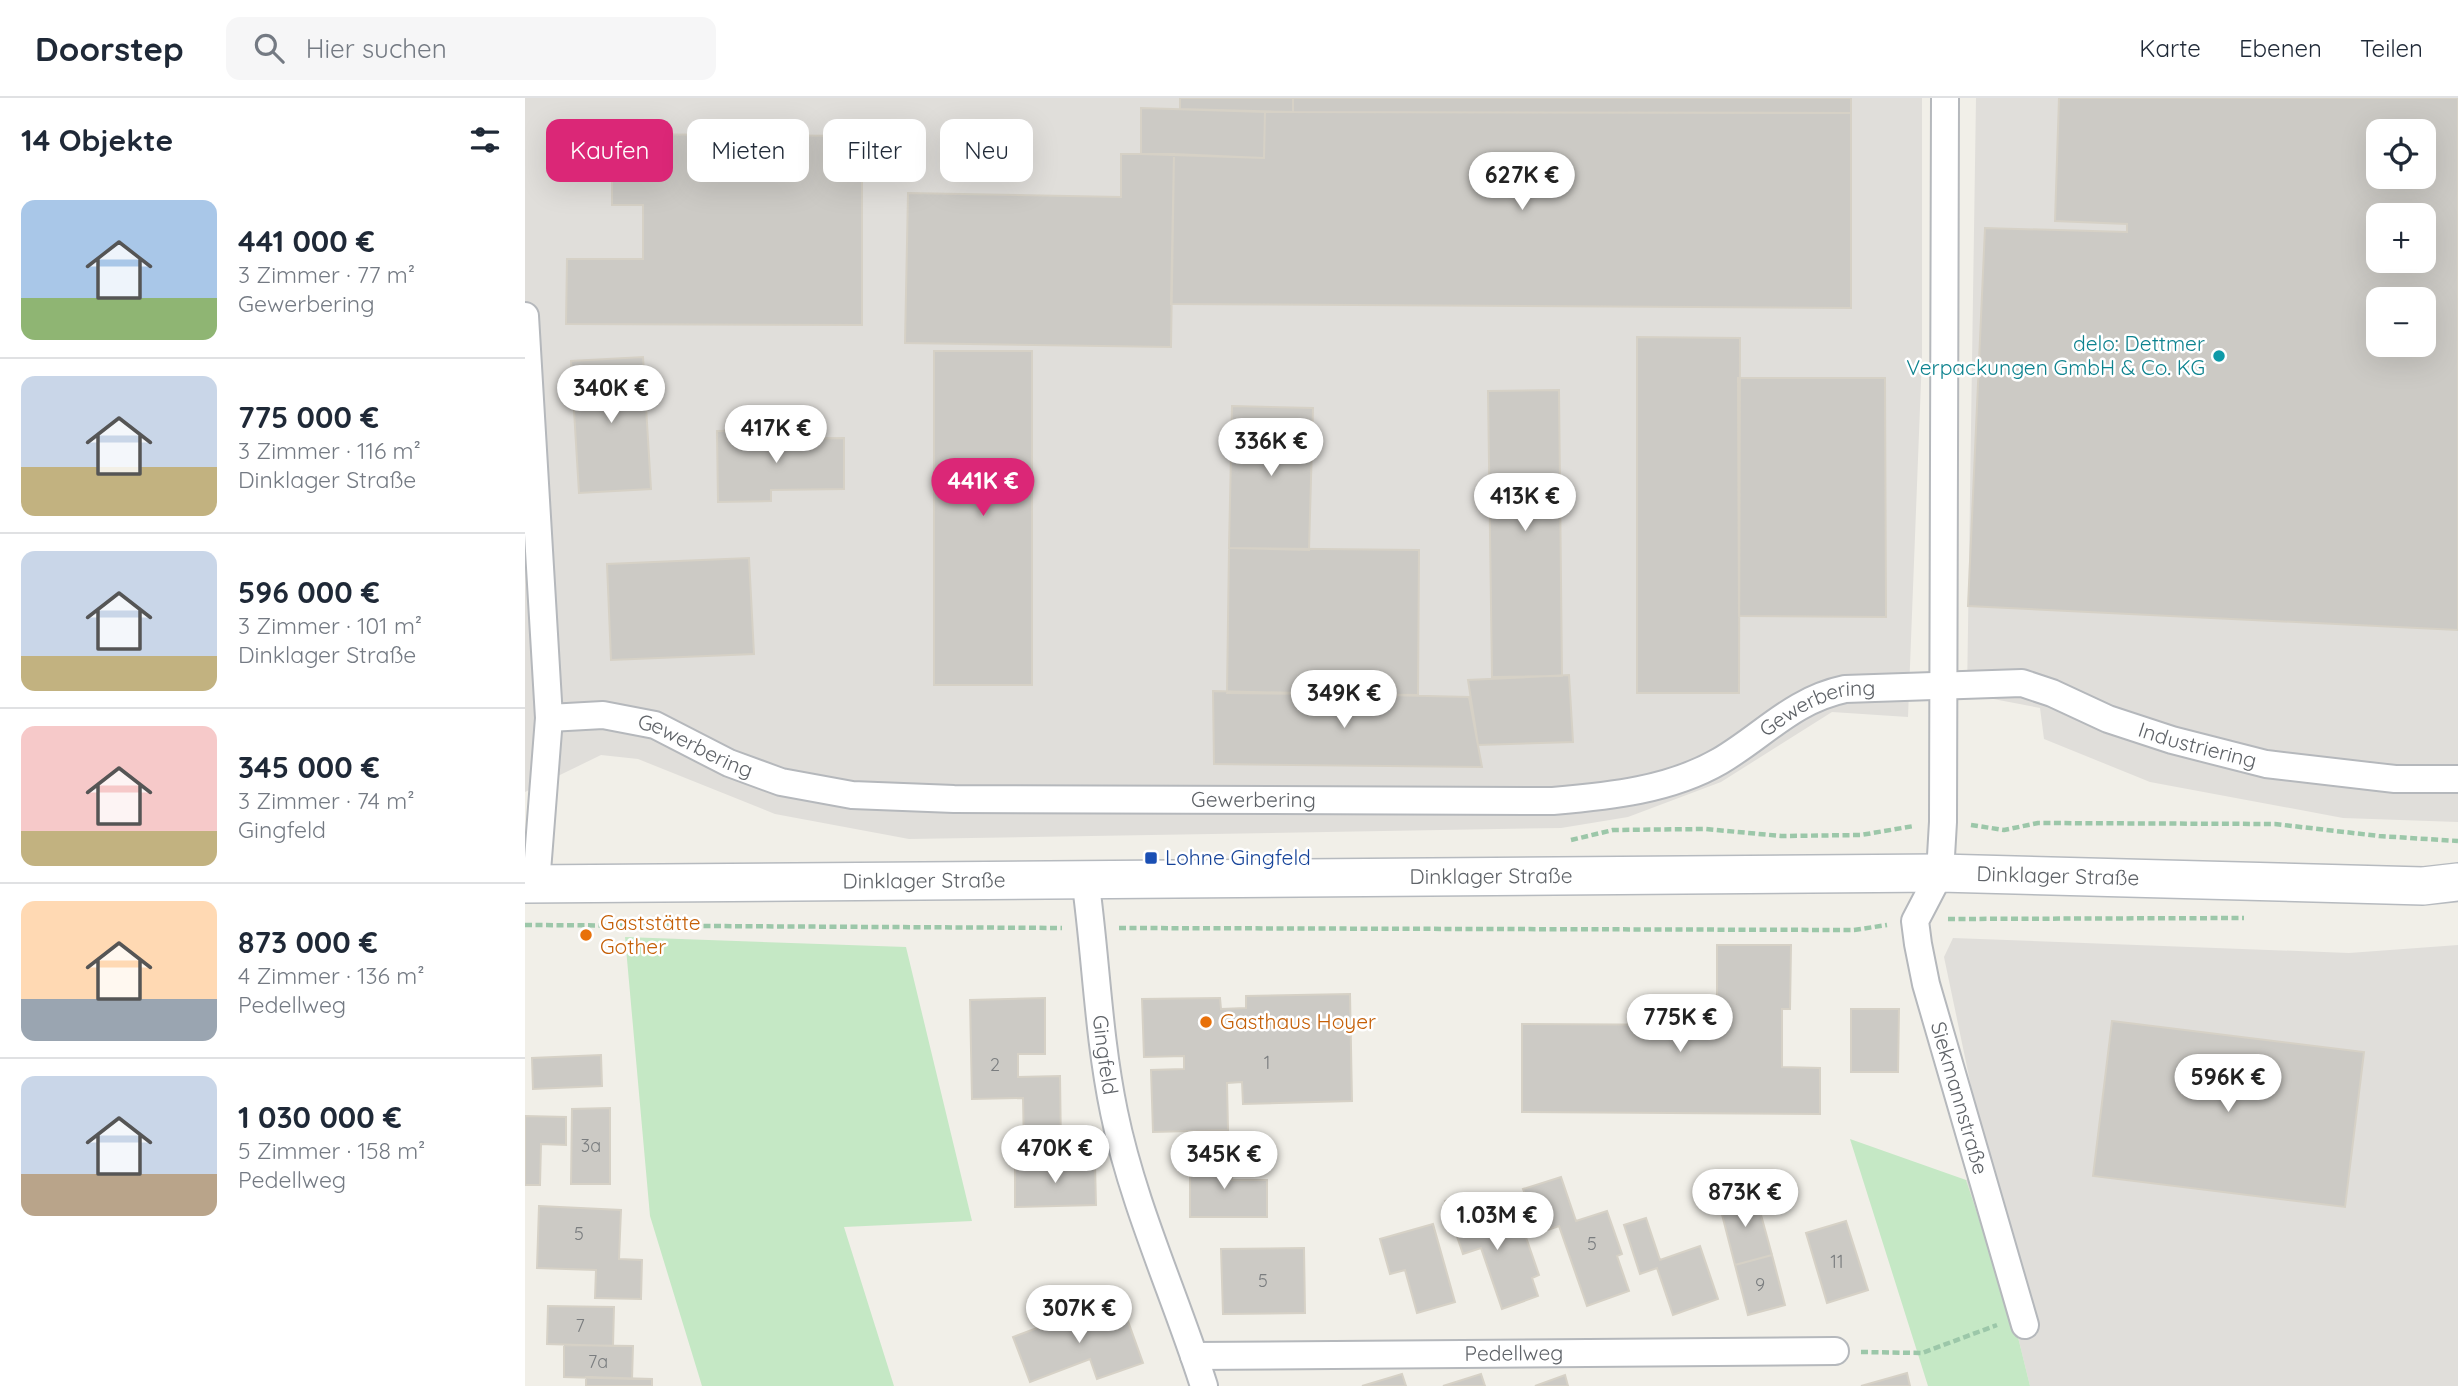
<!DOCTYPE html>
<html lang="de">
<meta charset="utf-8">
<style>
body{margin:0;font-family:Quicksand,sans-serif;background:#f6f6f7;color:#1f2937;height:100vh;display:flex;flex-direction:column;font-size:26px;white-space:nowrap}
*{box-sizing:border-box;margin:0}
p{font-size:23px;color:#747a83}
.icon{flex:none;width:38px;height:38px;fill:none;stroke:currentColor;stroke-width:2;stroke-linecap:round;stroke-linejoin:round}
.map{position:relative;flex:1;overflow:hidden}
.panel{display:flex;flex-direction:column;background:#fff;width:525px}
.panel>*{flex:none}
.guide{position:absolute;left:21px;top:21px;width:665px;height:63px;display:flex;gap:14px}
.controls{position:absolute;left:1841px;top:21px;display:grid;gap:14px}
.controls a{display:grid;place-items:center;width:70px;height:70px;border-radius:14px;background:#fff;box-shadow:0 7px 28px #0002;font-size:35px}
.price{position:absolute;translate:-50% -60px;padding:0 16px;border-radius:24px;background:#fff;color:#222;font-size:23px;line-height:46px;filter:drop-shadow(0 2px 4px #0008)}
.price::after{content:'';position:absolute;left:50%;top:42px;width:21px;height:16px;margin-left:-10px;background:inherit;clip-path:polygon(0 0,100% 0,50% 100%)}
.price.on{background:#db2777;color:#fff}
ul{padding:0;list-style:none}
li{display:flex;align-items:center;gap:21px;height:175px;padding:0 21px}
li+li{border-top:2px solid #e0e1e3}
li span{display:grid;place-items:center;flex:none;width:196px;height:140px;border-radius:14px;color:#555}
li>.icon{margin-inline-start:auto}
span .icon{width:84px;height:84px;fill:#fffc;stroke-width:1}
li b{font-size:30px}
h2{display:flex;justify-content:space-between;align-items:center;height:84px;padding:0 21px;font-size:30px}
.tag{padding:0 24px;border-radius:14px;background:#fff;box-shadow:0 7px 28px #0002;font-size:24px;line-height:63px}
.tag.on{background:#db2777;color:#fff}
header{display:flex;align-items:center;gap:42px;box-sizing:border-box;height:98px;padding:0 35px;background:#fff;border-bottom:2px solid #e0e1e3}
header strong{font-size:33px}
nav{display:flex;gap:38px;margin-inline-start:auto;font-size:24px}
.search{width:490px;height:63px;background:#f6f6f7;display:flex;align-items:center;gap:18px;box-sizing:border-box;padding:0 24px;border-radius:14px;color:#747a83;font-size:26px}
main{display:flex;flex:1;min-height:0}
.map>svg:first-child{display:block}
.industrial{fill:#e0deda;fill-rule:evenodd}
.green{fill:#c5e8c5}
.building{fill:#cccac5;stroke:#d6d1c6;stroke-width:2;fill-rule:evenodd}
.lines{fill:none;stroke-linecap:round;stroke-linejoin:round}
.street-casing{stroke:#b5b8bc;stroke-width:30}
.secondary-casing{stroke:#b6babf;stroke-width:40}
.path{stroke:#9cc7a9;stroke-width:4.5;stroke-dasharray:7 3.5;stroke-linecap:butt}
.street{stroke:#fff;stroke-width:26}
.secondary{stroke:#fff;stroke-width:37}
.culture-dot{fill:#0f9aa8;stroke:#fff;stroke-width:2.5}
.transit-dot{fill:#1a4fb4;stroke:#fff;stroke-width:2.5}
.food-dot{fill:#e8710a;stroke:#fff;stroke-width:2.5}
.labels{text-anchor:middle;stroke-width:5;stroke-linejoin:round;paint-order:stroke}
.number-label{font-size:18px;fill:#7a7d7f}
.culture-label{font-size:21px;fill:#0d838f;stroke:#fff;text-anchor:end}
.street-label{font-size:21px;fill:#5f6368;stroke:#fff}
.transit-label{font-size:21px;fill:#164399;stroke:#fff;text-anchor:start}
.food-label{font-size:21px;fill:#c56008;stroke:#fff;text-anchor:start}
</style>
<header>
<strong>Doorstep</strong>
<div class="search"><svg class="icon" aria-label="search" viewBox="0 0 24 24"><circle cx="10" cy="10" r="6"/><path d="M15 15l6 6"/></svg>Hier suchen</div>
<nav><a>Karte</a><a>Ebenen</a><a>Teilen</a></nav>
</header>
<main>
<section class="panel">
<h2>14 Objekte<svg class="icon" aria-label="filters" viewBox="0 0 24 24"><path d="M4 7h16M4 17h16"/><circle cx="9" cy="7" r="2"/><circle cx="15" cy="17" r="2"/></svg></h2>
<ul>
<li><span style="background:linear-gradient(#a9c7e8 70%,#8fb573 0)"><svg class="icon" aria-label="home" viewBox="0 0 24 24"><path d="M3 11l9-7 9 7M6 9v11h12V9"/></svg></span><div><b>441 000 €</b><p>3 Zimmer · 77 m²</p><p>Gewerbering</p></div></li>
<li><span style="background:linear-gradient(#c9d6e8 65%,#c2b280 0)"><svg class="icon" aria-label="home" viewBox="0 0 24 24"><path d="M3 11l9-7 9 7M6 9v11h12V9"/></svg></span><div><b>775 000 €</b><p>3 Zimmer · 116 m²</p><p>Dinklager Straße</p></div></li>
<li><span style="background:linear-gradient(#c9d6e8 75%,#c2b280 0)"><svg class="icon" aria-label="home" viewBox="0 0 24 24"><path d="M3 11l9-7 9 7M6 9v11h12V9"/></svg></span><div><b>596 000 €</b><p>3 Zimmer · 101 m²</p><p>Dinklager Straße</p></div></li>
<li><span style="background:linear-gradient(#f6c9c9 75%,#c2b280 0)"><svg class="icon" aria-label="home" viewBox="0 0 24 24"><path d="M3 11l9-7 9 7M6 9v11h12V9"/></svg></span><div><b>345 000 €</b><p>3 Zimmer · 74 m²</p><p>Gingfeld</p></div></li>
<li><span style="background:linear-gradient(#ffd9b3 70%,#9aa5b1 0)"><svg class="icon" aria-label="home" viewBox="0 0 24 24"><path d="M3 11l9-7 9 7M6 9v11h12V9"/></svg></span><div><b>873 000 €</b><p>4 Zimmer · 136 m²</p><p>Pedellweg</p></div></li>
<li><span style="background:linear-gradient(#c9d6e8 70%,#b9a48a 0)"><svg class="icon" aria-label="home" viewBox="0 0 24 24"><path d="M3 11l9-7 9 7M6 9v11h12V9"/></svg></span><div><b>1 030 000 €</b><p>5 Zimmer · 158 m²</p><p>Pedellweg</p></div></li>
</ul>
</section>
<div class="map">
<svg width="1933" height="1288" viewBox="0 0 1933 1288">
<rect width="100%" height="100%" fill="#f1efe8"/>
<path class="industrial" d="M0 0H1397V258L1383 619 1307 614 1196 684 1103 719 1036 730 384 741 250 716 113 661 76 657 0 694Z
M1451 0H1933V724L1818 720 1625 684 1519 641 1515 610 1442 596ZM1853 33H1899V79H1853ZM1853 117H1899V163H1853ZM1853 201H1899V247H1853Z
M1428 840 1824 855 1933 847V1288H1505L1490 1227 1441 1082 1464 1074 1419 859Z"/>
<path class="green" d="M100 839 381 849 447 1123 319 1129 369 1288H177L125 1118Z
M1325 1041 1441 1082 1490 1227 1505 1288H1403Z"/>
<path class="building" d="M655 0H768V14L655 11Z
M768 0H1326V15L768 14Z
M1534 0H1933V532L1443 508 1460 130 1602 134V126L1530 123ZM1853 33H1899V79H1853ZM1853 117H1899V163H1853ZM1853 201H1899V247H1853Z
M616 10 740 14 739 60 616 56Z
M740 14 1326 15V210L646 206 649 56 739 60Z
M87 36 337 38V227L41 226 42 161H118V107H87Z
M596 56H649L646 249 380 245 383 95 596 99Z
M1112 239 1215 240 1214 595H1112Z
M409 253H507V587H409Z
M118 259 126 391 54 395 46 263Z
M1213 280H1360L1361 519 1214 518Z
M1034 292 1037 578 967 579 963 293Z
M707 308 788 310 784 452 704 450Z
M243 332V341L319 340V391L246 392V403L193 404 192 333Z
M704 450 894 452 893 597 702 595Z
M224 460 229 556 86 562 82 466Z
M1044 577 1048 644 953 647 943 582Z
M688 593 944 599 957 669 689 666Z
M1192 847H1266L1265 911H1257V969L1295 970V1016L997 1014V926L1192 927Z
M825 896 827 1003 718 1006 717 984 702 985 703 1032 628 1034 626 972 659 971V958L619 959 617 901 695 900 696 911 721 910V898Z
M520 900V956H493V979L535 978 536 1051H499L498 1000 447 1001 445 902Z
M1326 911H1374L1373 974H1326Z
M1587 923 1839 954 1820 1109 1568 1078Z
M76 957 77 988 8 991 7 960Z
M85 1010V1086H46L47 1011Z
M0 1018 41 1019V1047L16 1046 15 1087H0Z
M665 1059 707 1060V1082H742V1119H665Z
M570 1066 571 1107 490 1109V1067Z
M1036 1079 1051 1123 1082 1113 1097 1156 1092 1158 1104 1193 1062 1208 1034 1128 1014 1135 998 1091Z
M1230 1095 1247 1157 1210 1167 1194 1105Z
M939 1096 947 1119 963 1114 969 1131 995 1122 1014 1177 1007 1180 1013 1198 977 1211 956 1150 938 1156 920 1103Z
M14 1108 96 1112 94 1161 117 1162 116 1201 70 1200 71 1172 12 1170Z
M1121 1120 1135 1162 1175 1148 1193 1201 1148 1217 1132 1170 1115 1176 1099 1127Z
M1321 1123 1343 1192 1302 1205 1281 1135Z
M908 1126 930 1204 892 1215 880 1172 865 1176 855 1141Z
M779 1150 780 1215 698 1216 696 1151Z
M1247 1157 1260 1207 1223 1217 1210 1167Z
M23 1208 89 1209 88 1248 22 1246Z
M571 1208 577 1223 600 1215 618 1265 572 1281 565 1261 505 1284 488 1239Z
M39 1247 108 1248 107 1281 39 1279Z
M1382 1275 1385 1288H1336Z
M877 1276 881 1288H837Z
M956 1276 960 1288H918Z
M1040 1277 1043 1288H1010Z
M61 1279 127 1281V1288H61Z"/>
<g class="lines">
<defs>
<g id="street">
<path id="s1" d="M1420 0 1418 724 1415 775 1390 823 1393 846 1401 886 1500 1227"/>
<path id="s2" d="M0 218 24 620 78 617 130 627 204 665 256 684 327 697 429 701 1028 703C1085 698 1145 692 1195 663 1239 637 1268 602 1320 591L1497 585 1527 595 1583 621 1647 642 1741 666 1870 681H1933"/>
<path id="s3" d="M560 780C571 858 573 937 589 1014 608 1107 650 1197 679 1288"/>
<path d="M11 786 24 620"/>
<path id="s4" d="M669 1258 1310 1253"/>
</g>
<g id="secondary">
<path id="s5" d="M0 786 1415 775 1898 788 1933 784"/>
</g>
</defs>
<use href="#street" class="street-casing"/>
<use href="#secondary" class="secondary-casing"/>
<path class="path" d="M1446 727 1479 732 1513 725 1750 726 1854 738 1933 743
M1046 742 1088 732 1181 731 1256 738 1336 737 1389 728
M1423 821 1719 820
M0 827 537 830
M594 830 1329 832 1362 827
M1336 1254 1397 1255 1472 1227"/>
<use href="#street" class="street"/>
<use href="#secondary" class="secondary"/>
</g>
<circle class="culture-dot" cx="1694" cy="258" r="7"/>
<rect class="transit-dot" x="619" y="753" width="14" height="14" rx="3.5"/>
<g class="food-dot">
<circle cx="61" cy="837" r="7"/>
<circle cx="681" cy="924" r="7"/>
</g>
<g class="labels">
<g class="number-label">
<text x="742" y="971">1</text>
<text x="470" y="973">2</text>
<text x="66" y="1054">3a</text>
<text x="54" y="1142">5</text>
<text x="1067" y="1152">5</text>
<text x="1312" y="1170">11</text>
<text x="738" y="1189">5</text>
<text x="1235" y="1193">9</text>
<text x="55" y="1234">7</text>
<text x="73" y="1270">7a</text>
</g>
<g class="culture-label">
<text x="1680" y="253">delo: Dettmer<tspan x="1680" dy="24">Verpackungen GmbH &amp; Co. KG</tspan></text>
</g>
<g class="street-label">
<text dy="7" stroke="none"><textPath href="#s2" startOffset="1708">Gewerbering</textPath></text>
<text dy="7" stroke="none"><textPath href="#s2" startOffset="2104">Industriering</textPath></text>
<text dy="7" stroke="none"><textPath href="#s2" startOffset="555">Gewerbering</textPath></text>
<text dy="7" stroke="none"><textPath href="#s2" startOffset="1122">Gewerbering</textPath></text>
<text dy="7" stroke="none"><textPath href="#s5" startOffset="966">Dinklager Straße</textPath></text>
<text dy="7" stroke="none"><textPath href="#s5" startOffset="1533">Dinklager Straße</textPath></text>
<text dy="7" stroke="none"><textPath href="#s5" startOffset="399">Dinklager Straße</textPath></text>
<text dy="7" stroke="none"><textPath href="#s3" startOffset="178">Gingfeld</textPath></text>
<text dy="7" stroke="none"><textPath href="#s1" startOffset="1012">Siekmannstraße</textPath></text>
<text dy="7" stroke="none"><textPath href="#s4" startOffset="320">Pedellweg</textPath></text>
</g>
<g class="transit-label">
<text x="640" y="767">Lohne Gingfeld</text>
</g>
<g class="food-label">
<text x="75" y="832">Gaststätte<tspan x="75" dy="24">Gother</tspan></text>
<text x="695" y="931">Gasthaus Hoyer</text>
</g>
</g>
</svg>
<div class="controls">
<a><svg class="icon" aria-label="locate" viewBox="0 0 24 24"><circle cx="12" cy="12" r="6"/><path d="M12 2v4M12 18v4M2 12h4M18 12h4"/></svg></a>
<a>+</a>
<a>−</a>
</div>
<b class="price" style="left:997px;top:114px">627K €</b>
<b class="price" style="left:86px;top:327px">340K €</b>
<b class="price" style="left:251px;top:367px">417K €</b>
<b class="price" style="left:746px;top:380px">336K €</b>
<b class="price on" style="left:458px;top:420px">441K €</b>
<b class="price" style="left:1000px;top:435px">413K €</b>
<b class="price" style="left:819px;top:632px">349K €</b>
<b class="price" style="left:1155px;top:956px">775K €</b>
<b class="price" style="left:1703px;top:1016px">596K €</b>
<b class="price" style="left:530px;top:1087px">470K €</b>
<b class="price" style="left:699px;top:1093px">345K €</b>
<b class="price" style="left:1220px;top:1131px">873K €</b>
<b class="price" style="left:972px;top:1154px">1.03M €</b>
<b class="price" style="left:554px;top:1247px">307K €</b>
<div class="guide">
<a class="tag on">Kaufen</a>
<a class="tag">Mieten</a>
<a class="tag">Filter</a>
<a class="tag">Neu</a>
</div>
</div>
</main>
